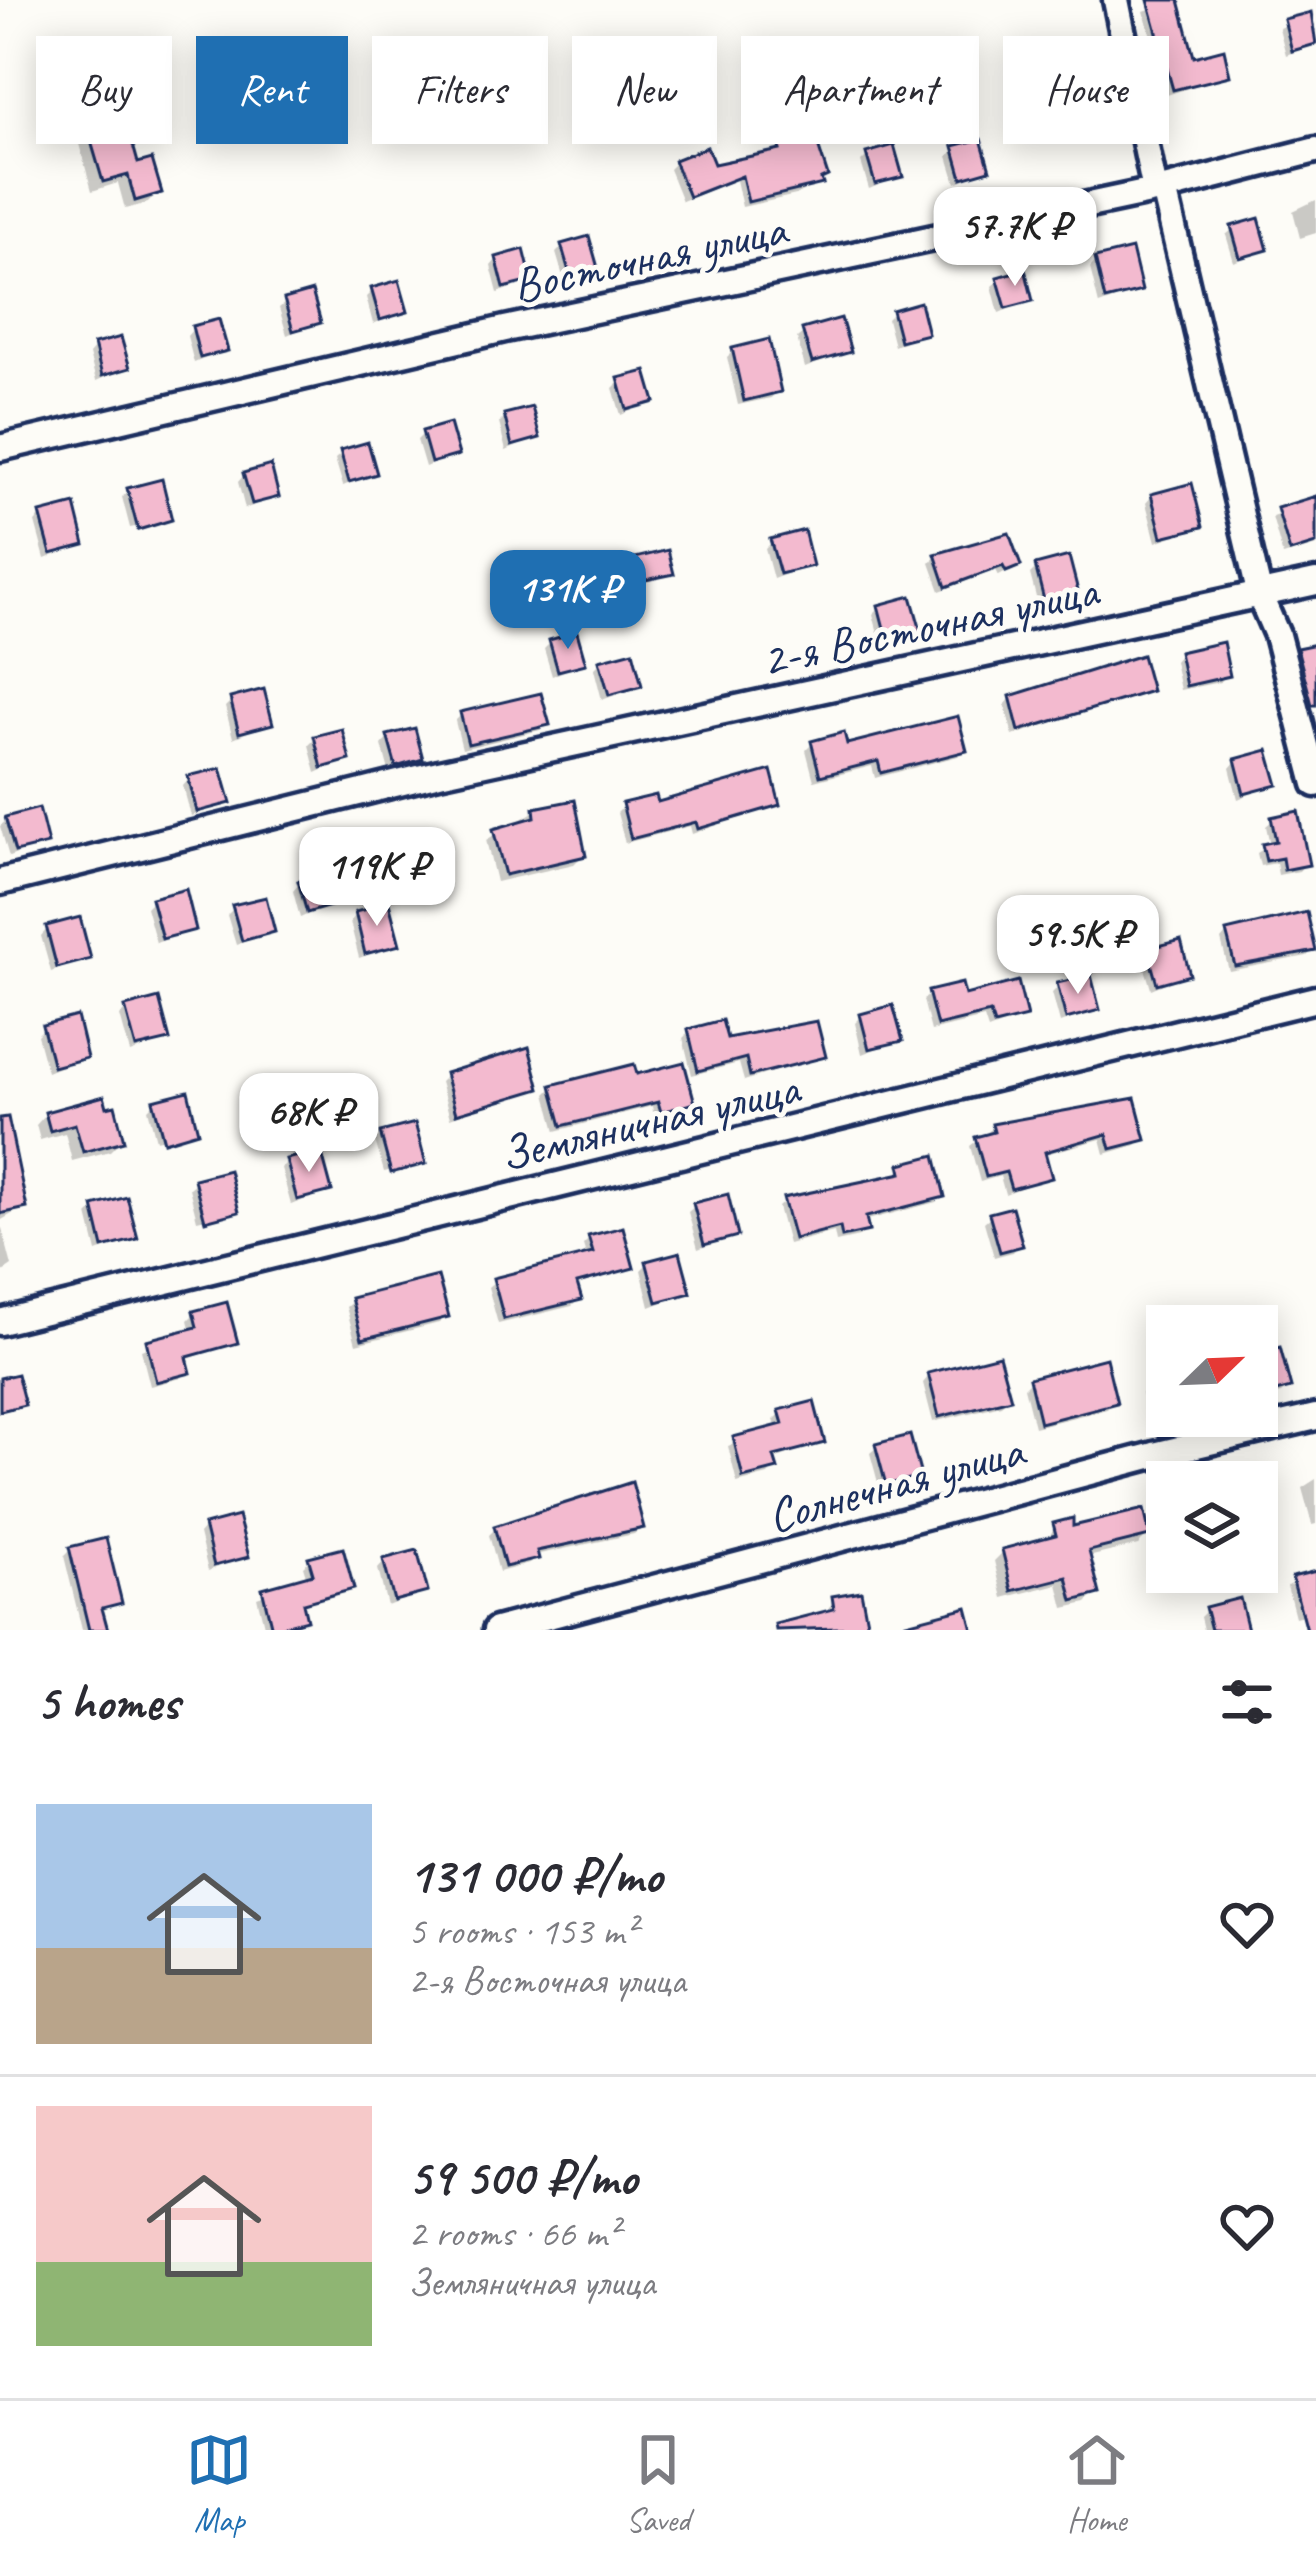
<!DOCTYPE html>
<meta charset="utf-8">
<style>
body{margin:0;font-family:Caveat,sans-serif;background:#f2f2f3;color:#2b2b33;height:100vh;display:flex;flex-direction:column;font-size:45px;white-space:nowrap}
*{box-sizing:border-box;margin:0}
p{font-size:39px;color:#7c7c81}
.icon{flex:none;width:66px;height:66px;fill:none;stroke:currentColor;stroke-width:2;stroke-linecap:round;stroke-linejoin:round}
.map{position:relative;height:1630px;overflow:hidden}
.details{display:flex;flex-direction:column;background:#fff;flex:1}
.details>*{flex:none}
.guide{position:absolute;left:36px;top:36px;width:1245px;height:108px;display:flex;gap:24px}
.needle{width:78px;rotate:67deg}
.buttons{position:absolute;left:1146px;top:1305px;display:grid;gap:24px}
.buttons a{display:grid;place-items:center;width:132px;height:132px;border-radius:0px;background:#fff;box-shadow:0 6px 30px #0003;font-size:60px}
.price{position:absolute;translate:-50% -102px;padding:0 27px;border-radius:24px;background:#fff;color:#222;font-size:39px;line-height:78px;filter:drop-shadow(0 3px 6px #0008)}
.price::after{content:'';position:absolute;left:50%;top:72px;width:36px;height:27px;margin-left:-18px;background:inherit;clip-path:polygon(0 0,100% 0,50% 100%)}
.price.on{background:#1f6fb2;color:#fff}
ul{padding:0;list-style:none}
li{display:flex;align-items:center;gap:36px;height:300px;padding:0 36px}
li+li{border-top:3px solid #e1e1e2}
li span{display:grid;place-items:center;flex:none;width:336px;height:240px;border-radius:0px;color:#555}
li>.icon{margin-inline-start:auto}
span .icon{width:144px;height:144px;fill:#fffc;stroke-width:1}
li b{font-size:51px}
h2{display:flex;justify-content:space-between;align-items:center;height:144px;padding:0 36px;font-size:51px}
.chip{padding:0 42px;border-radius:0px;background:#fff;box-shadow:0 6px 30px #0003;font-size:42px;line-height:108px}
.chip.on{background:#1f6fb2;color:#fff}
.dock{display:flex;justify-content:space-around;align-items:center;height:168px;border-top:3px solid #e1e1e2;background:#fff;font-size:33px;color:#7c7c81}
.dock a{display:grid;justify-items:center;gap:6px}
.dock .on{color:#1f6fb2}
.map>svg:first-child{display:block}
.shadow{fill:#0003}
.building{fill:#f3bacf;stroke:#1b2f5e;stroke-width:3}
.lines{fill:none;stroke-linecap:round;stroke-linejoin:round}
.minor-casing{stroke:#1b2f5e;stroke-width:33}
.minor{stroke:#fdfcf7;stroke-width:24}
.labels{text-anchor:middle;stroke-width:10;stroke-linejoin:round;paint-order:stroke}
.street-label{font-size:48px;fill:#1b2f5e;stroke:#fdfcf7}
</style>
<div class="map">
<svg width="1316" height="1630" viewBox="0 0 1316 1630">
<rect width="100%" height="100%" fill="#fdfcf7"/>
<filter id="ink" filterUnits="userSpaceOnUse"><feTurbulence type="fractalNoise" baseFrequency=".00833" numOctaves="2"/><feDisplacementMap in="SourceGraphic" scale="24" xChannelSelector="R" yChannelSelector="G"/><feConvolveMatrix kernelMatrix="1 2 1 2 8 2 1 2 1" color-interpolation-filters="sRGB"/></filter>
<g filter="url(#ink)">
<path class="shadow" d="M1176 0 1192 60 1227 75 1167 95 1144 11Z
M1309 15 1316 43 1286 55 1279 28Z
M1060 63 1092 83 1061 96 1053 69Z
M89 133 136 166 158 192 148 203 125 209 118 183 92 191 79 144Z
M779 145 825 176 796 195 742 207 736 180 682 201 669 169 676 162 712 168 774 154Z
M955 149 986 169 956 183 948 156Z
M868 155 900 176 869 189 861 162Z
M1316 200V233L1300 238 1293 211Z
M1233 229 1264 249 1234 262 1226 235Z
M563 246 595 267 564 280 556 253Z
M497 259 529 280 498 293 491 266Z
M1096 261 1139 290 1099 305 1090 268Z
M999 280 1030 300 999 313 992 286Z
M373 290 404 311 373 324 366 297Z
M286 302 318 322 287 335 279 308Z
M893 313 925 333 894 346 887 319Z
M193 329 225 350 194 363 187 336Z
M804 332 848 351 805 368 797 338Z
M95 347 127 367 96 381 89 354Z
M733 351 777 391 771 398 738 405 727 357Z
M620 381 652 401 621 415 613 388Z
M505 417 537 437 506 451 499 423Z
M423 434 455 454 425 467 417 440Z
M342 453 374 473 343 486 335 459Z
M244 475 276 496 245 509 238 482Z
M129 491 169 520 130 528 122 497Z
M1152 496 1200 526 1156 542 1146 503Z
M1316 502V546L1283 556 1272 517Z
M42 515 82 544 45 559 35 522Z
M772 542 810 565 773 579 765 549Z
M936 556 1017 566 999 576 996 570 940 591 930 563Z
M632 562 670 573 630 587 626 568Z
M1037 567 1075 590 1038 605 1030 574Z
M879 608 917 631 881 645 873 614Z
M551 642 583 663 552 676 544 649Z
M1316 647V685L1301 689 1292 657Z
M1180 654 1227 675 1220 682 1180 690 1174 661Z
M601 662 639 686 602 700 594 669Z
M1148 690 1013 736 1005 705 1011 698Z
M232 700 270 723 233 738 225 707Z
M461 715 546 724 540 730 462 749 455 721Z
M388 738 420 758 389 771 382 745Z
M315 739 347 759 316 773 309 745Z
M812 744 845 748 964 750 958 756 875 778 872 766 814 781 806 750Z
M1236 761 1274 784 1238 799 1230 768Z
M189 779 227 802 191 816 183 786Z
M776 804 692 834 690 826 625 843 617 813 624 806Z
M535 811 583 855 574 864 496 882 486 840Z
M7 820 45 843 9 857 0 826Z
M1273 820 1305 864 1299 871 1278 875 1276 863 1260 866 1257 853 1270 845 1266 826Z
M299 884 331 904 300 918 293 891Z
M153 900 193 929 156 943 146 907Z
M234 908 272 931 236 945 227 915Z
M356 915 397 944 359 958 350 922Z
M47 929 88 958 51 972 41 936Z
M1227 933 1314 949 1307 956 1229 971 1221 940Z
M1149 952 1187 974 1151 989 1142 958Z
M1059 986 1097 1009 1060 1023 1052 993Z
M930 994 963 999 1024 1016 988 1030 984 1018 931 1031 923 1000Z
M126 1010 167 1039 130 1053 120 1016Z
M861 1017 899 1040 862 1054 855 1023Z
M44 1028 84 1057 47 1072 37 1035Z
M689 1032 725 1042 822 1056 744 1081 739 1063 692 1075 683 1038Z
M447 1075 536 1088 450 1118 440 1082Z
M635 1078 692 1102 654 1117 652 1106 556 1131 546 1094 553 1087Z
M102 1100 121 1140 110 1151 72 1161 65 1133 40 1140 36 1125 46 1114Z
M1133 1102 1142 1139 1136 1145 1105 1154 1101 1139 1042 1155 1048 1177 1005 1194 1000 1176 980 1182 970 1146 994 1127Z
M154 1103 195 1132 156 1140 148 1109Z
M0 1126 24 1207 0 1221Z
M382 1135 423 1163 384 1172 375 1141Z
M288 1161 328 1190 291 1205 281 1168Z
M902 1167 942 1196 936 1202 864 1221 866 1230 859 1237 836 1242 834 1232 788 1244 778 1207 785 1201 896 1177Z
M196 1182 236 1211 197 1220 189 1188Z
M695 1206 735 1235 698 1249 688 1212Z
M94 1209 135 1238 97 1252 88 1215Z
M991 1216 1019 1245 1013 1252 994 1257 984 1222Z
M2 1228 12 1266 0 1274V1229Z
M590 1238 630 1267 575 1286 579 1299 572 1306 498 1324 488 1287 495 1281 587 1258 583 1245Z
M647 1264 688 1292 650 1307 641 1270Z
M353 1301 446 1316 439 1323 356 1344 346 1307Z
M194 1314 235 1342 185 1360 188 1372 181 1378 150 1386 141 1350 191 1332 188 1320Z
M1257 1356 1288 1387 1281 1394 1257 1400Z
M929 1376 1008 1398 1001 1405 933 1422 923 1383Z
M1030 1381 1113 1402 1107 1409 1034 1427 1024 1387Z
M1167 1381V1416H1186L1150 1429 1141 1393Z
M781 1413 821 1442 772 1460 774 1468 768 1475 737 1483 728 1446 777 1428 774 1420Z
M877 1447 917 1475 880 1490 870 1453Z
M1316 1479V1524L1312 1525 1302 1488Z
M1257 1495 1264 1524 1261 1527 1257 1524Z
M1055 1526 1070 1530 1147 1536 1138 1545 1088 1557 1096 1593 1087 1603 1064 1608 1058 1584 1003 1598 994 1561 1003 1552 1047 1541Z
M205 1527 245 1556 208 1571 199 1534Z
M641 1528 634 1534 535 1555 529 1564 499 1572 489 1535 495 1529Z
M70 1550 119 1602 100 1612 105 1630H82L64 1556Z
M310 1560 350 1588 300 1606 304 1619 297 1626 265 1630 257 1597 307 1579 303 1566Z
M384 1562 425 1591 387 1606 378 1569Z
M1316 1574V1612L1295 1617 1287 1586Z
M833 1599 865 1626 777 1630 828 1613Z
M1207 1610 1245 1630H1203L1200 1617Z"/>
<path class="building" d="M1148 0H1179L1194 57 1224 49 1230 76 1173 90Z
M1311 12 1316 44 1292 51 1284 19Z
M1086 53 1095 84 1067 92 1058 60Z
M126 120 138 163 152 159 162 193 135 201 128 175 103 182 88 131Z
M813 130 828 176 821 179 823 184 748 202 742 176 689 197 674 160 707 147 714 164 780 150 778 142Z
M981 139 990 170 962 178 953 146Z
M894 145 903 177 875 184 866 153Z
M1259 218 1268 250 1240 258 1231 226Z
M589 236 598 268 570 275 561 244Z
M524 249 532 281 504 288 496 257Z
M1132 249 1142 291 1105 300 1095 258Z
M1025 269 1033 301 1006 308 997 277Z
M399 280 408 312 380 320 371 288Z
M312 291 321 323 293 331 284 299Z
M920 302 928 334 900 341 892 310Z
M841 318 851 352 812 363 802 329Z
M219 319 228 351 200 358 192 326Z
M121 337 130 368 102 376 94 344Z
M769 339 781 392 744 401 732 348Z
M646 371 655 402 627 410 618 378Z
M532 407 540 438 512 446 504 414Z
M450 423 459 455 431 463 422 431Z
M368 442 377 474 349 482 340 450Z
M271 465 279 497 252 504 243 473Z
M162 479 172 520 138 530 127 488Z
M1192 483 1203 527 1162 537 1151 494Z
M1316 496V544L1290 552 1277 508Z
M75 504 85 545 51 554 40 513Z
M804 530 813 566 780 574 770 539Z
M1009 533 1021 566 1006 572 1003 566 946 587 935 554Z
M668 550 674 574 636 582 631 559Z
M1069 556 1078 591 1044 600 1035 565Z
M911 596 921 631 887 640 878 605Z
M577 632 586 664 558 671 549 640Z
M1223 642 1230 676 1186 686 1179 652Z
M1316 644V705H1312L1297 648Z
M633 651 642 686 609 695 599 660Z
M1142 655 1152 691 1019 731 1010 696Z
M264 689 273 724 239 733 230 698Z
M541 693 550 725 468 744 460 712Z
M958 716 967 751 881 773 878 761 820 776 811 741 844 732 847 744Z
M415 728 423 759 396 767 387 735Z
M342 729 350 760 322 768 314 736Z
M1268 750 1278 785 1244 794 1235 759Z
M221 768 231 803 197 812 188 776Z
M771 770 780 805 698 829 696 822 631 839 622 803 656 795 658 802Z
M575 800 586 856 505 875 493 829 535 817 534 808Z
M39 808 48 844 15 852 5 817Z
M1298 811 1309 865 1284 870 1282 858 1266 861 1262 844 1276 841 1271 817Z
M325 873 334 905 307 913 298 881Z
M186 889 196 930 162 939 151 898Z
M266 897 275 932 242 941 232 905Z
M389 903 400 945 365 954 355 912Z
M1307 912 1316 951 1235 966 1226 931Z
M80 917 91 959 57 968 46 926Z
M1181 940 1190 975 1157 984 1147 949Z
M1091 975 1100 1010 1066 1019 1057 983Z
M1018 981 1027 1017 994 1025 990 1013 937 1026 928 991 962 983 965 995Z
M159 998 170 1040 136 1048 125 1007Z
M893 1005 903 1041 869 1049 860 1014Z
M77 1016 87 1058 53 1067 42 1025Z
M722 1020 727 1038 817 1021 826 1057 750 1076 746 1058 698 1071 688 1029Z
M529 1047 540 1089 456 1114 445 1073Z
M684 1062 695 1103 661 1112 658 1102 562 1126 551 1085 634 1064 637 1074Z
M188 1091 198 1132 164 1142 153 1100Z
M104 1096 107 1107 115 1105 124 1141 83 1152 75 1124 50 1131 45 1112Z
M1135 1098 1146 1140 1111 1149 1107 1134 1045 1152 1052 1178 1011 1189 1006 1172 986 1177 975 1137 994 1132 992 1124Z
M8 1117 27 1208 0 1214V1118Z
M415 1123 426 1164 391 1173 380 1132Z
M321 1150 332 1191 297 1200 286 1159Z
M935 1155 945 1197 866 1217 869 1231 842 1237 840 1227 794 1239 783 1198 902 1173 900 1164Z
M229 1170 239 1212 205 1221 194 1179Z
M728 1194 738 1236 704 1245 693 1203Z
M127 1197 138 1239 103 1248 93 1206Z
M1012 1207 1023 1246 1000 1252 989 1213Z
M623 1227 634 1268 577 1283 582 1300 504 1319 493 1278 593 1253 588 1236Z
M680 1252 691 1293 657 1302 646 1261Z
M438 1276 449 1317 362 1339 351 1298Z
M227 1302 238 1343 187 1357 191 1373 156 1382 146 1340 197 1327 193 1311Z
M1280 1347 1291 1388 1257 1397V1353Z
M999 1355 1011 1399 939 1417 928 1373Z
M1106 1358 1117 1403 1040 1423 1029 1378Z
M17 1374 25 1405 0 1411V1378Z
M1167 1378V1435L1159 1437 1146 1383Z
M814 1401 825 1443 774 1456 778 1469 743 1478 733 1437 783 1424 779 1410Z
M910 1435 921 1476 886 1485 875 1444Z
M632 1482 644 1528 537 1551 539 1559 505 1567 494 1526Z
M1144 1509 1150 1536 1089 1551 1100 1594 1073 1601 1067 1577 1012 1591 1002 1549 1056 1535 1053 1523 1073 1518V1526Z
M238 1516 249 1557 214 1566 204 1525Z
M106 1538 122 1603 102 1608 108 1630H89L69 1547Z
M343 1548 354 1589 303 1603 307 1620 272 1629 262 1588 313 1574 308 1557Z
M417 1550 428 1592 394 1601 383 1559Z
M1316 1571V1630H1306L1292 1577Z
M861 1591 868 1627 776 1630 775 1624 834 1609 832 1596Z
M1240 1598 1248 1630H1211L1205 1607Z
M967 1607 973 1630H903L902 1624Z"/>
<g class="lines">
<defs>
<path id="minor" d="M1116 0 1155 191
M1164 189 1260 596 1277 635 1316 784
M0 448 505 329 1164 189 1316 150
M0 882 439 773 1316 582
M0 1322 1316 999
M496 1630 1154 1455 1316 1417"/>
</defs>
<use href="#minor" class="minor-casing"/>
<use href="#minor" class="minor"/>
</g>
</g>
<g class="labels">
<g class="street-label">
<text transform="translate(649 256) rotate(-12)" y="17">Восточная улица</text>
<text transform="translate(929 624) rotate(-12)" y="17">2-я Восточная улица</text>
<text transform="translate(649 1120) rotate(-13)" y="17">Земляничная улица</text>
<text transform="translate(895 1482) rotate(-15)" y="17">Солнечная улица</text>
</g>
</g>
</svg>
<div class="buttons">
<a><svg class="needle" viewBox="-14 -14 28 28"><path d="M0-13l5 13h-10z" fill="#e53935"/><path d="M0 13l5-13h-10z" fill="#7c7c81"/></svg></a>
<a><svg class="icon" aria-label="layers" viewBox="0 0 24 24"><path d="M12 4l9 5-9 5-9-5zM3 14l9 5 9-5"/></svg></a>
</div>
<b class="price" style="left:1015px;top:289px">57.7K ₽</b>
<b class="price on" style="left:568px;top:652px">131K ₽</b>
<b class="price" style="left:377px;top:929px">119K ₽</b>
<b class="price" style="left:1078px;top:997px">59.5K ₽</b>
<b class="price" style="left:309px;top:1175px">68K ₽</b>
<div class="guide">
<a class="chip">Buy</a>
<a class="chip on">Rent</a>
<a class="chip">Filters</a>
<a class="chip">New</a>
<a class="chip">Apartment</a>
<a class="chip">House</a>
</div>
</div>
<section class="details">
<h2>5 homes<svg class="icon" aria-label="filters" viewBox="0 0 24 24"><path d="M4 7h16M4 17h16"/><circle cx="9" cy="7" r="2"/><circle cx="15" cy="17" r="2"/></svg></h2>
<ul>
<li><span style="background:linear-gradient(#a9c7e8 60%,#b9a48a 0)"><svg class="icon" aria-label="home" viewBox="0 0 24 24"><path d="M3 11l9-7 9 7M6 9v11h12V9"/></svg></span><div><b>131 000 ₽/mo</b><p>5 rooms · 153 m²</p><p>2-я Восточная улица</p></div><svg class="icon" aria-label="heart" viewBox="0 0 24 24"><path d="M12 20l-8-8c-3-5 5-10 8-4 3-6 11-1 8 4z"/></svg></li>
<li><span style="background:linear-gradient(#f6c9c9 65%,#8fb573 0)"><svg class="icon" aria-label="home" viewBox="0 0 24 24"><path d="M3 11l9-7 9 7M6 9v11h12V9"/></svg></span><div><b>59 500 ₽/mo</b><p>2 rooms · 66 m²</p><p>Земляничная улица</p></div><svg class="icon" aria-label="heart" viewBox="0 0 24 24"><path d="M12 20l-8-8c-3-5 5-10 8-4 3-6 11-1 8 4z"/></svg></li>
</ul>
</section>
<nav class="dock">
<a class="on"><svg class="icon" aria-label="map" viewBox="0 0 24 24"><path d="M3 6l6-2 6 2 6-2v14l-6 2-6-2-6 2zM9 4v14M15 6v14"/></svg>Map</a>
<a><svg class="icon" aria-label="saved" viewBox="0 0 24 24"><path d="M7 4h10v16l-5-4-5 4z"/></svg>Saved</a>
<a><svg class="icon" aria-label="home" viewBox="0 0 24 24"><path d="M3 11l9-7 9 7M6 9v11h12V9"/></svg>Home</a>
</nav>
